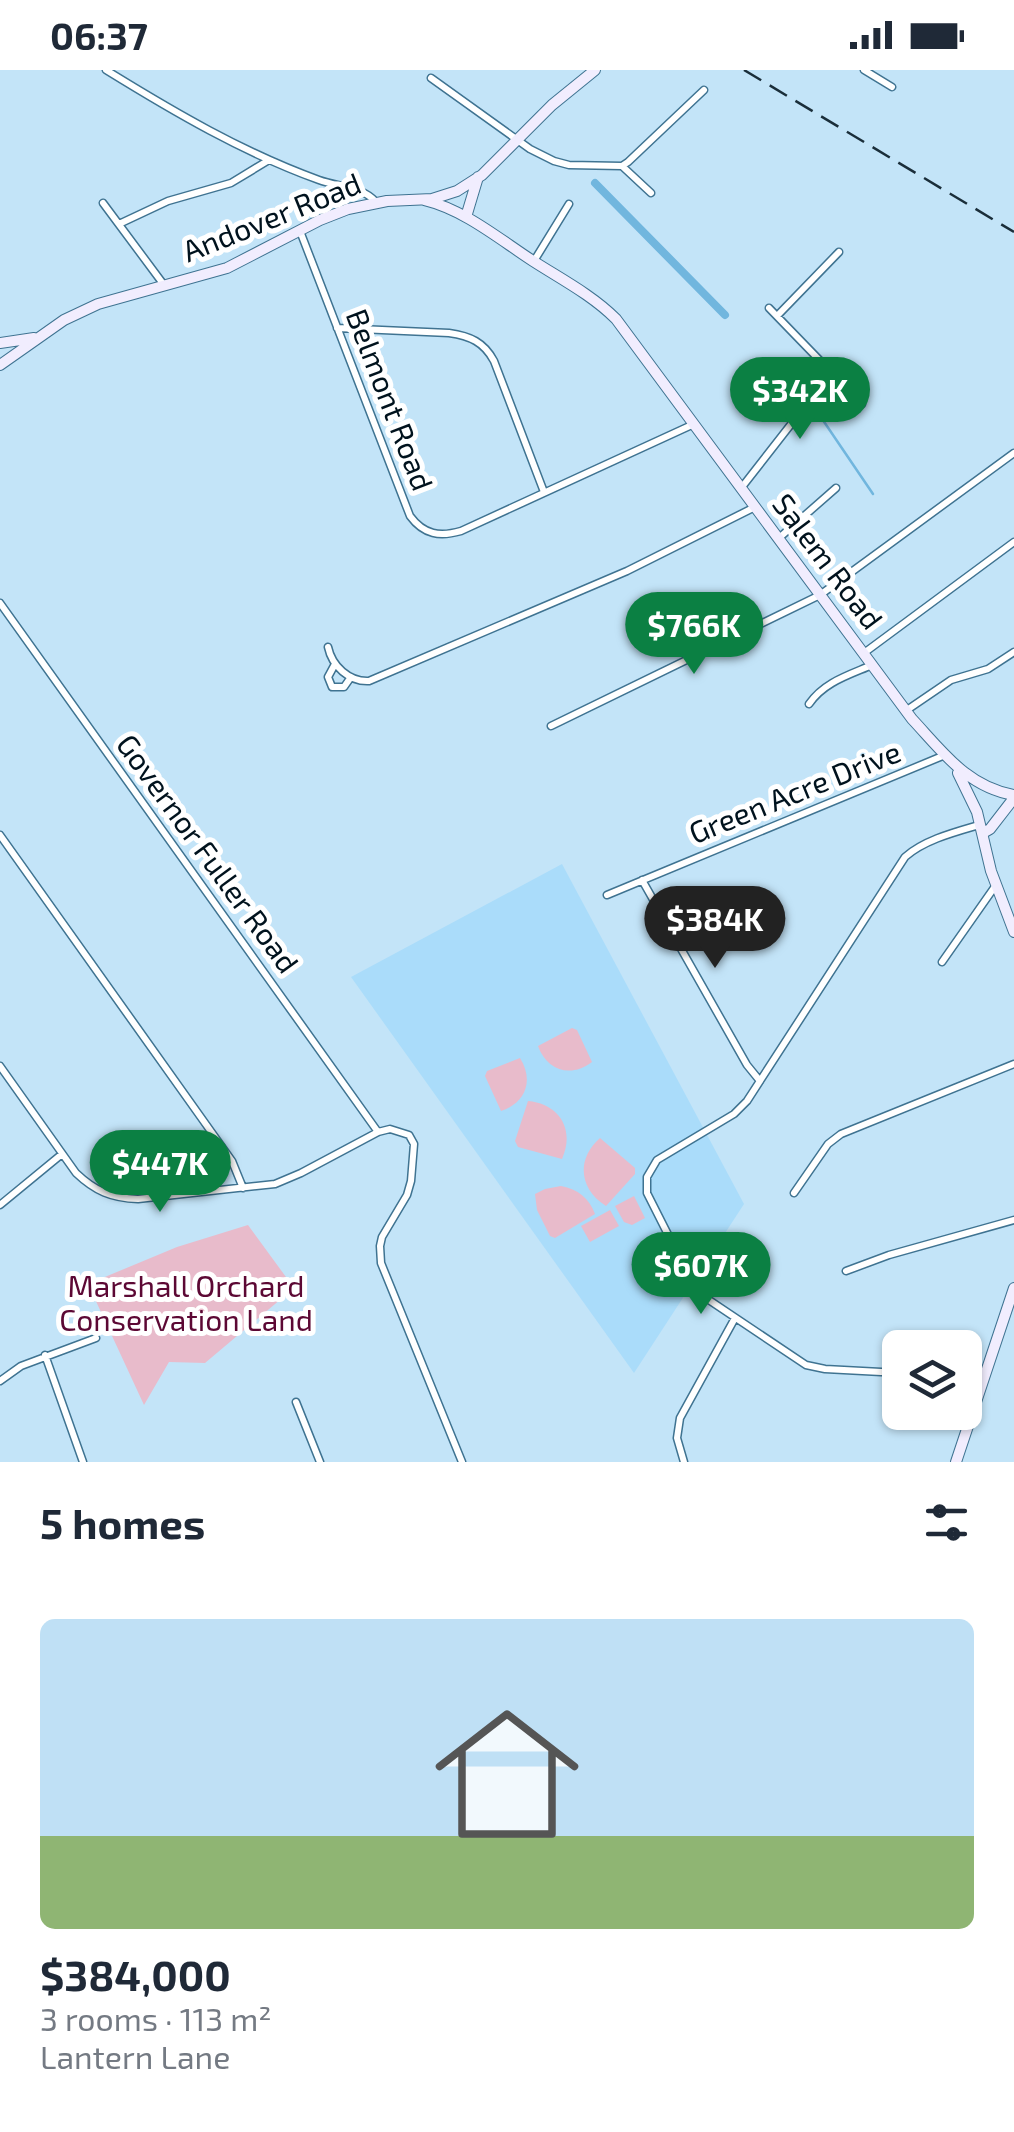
<!DOCTYPE html>
<meta charset="utf-8">
<style>
body{margin:0;font-family:"Exo 2",sans-serif;background:#f2f2f3;color:#1f2937;height:100vh;display:flex;flex-direction:column;font-size:38px;white-space:nowrap}
*{box-sizing:border-box;margin:0}
p{font-size:32px;color:#747a83}
.icon{flex:none;width:55px;height:55px;fill:none;stroke:currentColor;stroke-width:2;stroke-linecap:round;stroke-linejoin:round}
.map{position:relative;height:1392px;overflow:hidden}
.side{display:flex;flex-direction:column;background:#fff;flex:1}
.side>*{flex:none}
.fabs{position:absolute;left:882px;top:1260px;display:grid;gap:20px}
.fabs a{display:grid;place-items:center;width:100px;height:100px;border-radius:15px;background:#fff;box-shadow:0 2px 8px #0004;font-size:50px}
.price{position:absolute;translate:-50% -85px;padding:0 22px;border-radius:35px;background:#0b8043;color:#fff;font-size:32px;line-height:65px;filter:drop-shadow(0 2px 5px #0008)}
.price::after{content:'';position:absolute;left:50%;top:60px;width:30px;height:22px;margin-left:-15px;background:inherit;clip-path:polygon(0 0,100% 0,50% 100%)}
.price.active{background:#222;color:#fff}
ul{padding:0;list-style:none}
li{display:grid;align-content:center;gap:20px;height:530px;padding:0 40px}
li span{display:grid;place-items:center;height:310px;border-radius:15px;color:#555}
li>.icon{margin-inline-start:auto}
span .icon{width:180px;height:180px;fill:#fffc;stroke-width:1}
li b{font-size:42px}
h2{display:flex;justify-content:space-between;align-items:center;height:120px;padding:0 40px;font-size:42px}
.status{display:flex;justify-content:space-between;align-items:center;height:70px;padding:0 50px;background:#fff;direction:ltr}
.status svg{height:28px;fill:currentColor}
.map>svg:first-child{display:block}
.built{fill:#aadcfa}
.green{fill:#e8bbcb}
.lines{fill:none;stroke-linecap:round;stroke-linejoin:round}
.stream{stroke:#71b6de;stroke-width:2.5}
.canal{stroke:#71b6de;stroke-width:8}
.street-casing{stroke:#3f7391;stroke-width:9}
.secondary-casing{stroke:#3f7391;stroke-width:12}
.street{stroke:#fff;stroke-width:6}
.secondary{stroke:#f1edfe;stroke-width:10}
.rail{stroke:#1a2e3a;stroke-width:2.5;stroke-dasharray:20 10;stroke-linecap:butt}
.labels{text-anchor:middle;stroke-width:10;stroke-linejoin:round;paint-order:stroke}
.street-label{font-size:30px;fill:#00121d;stroke:#fff}
.park-label{font-size:30px;fill:#5c0834;stroke:#fff}
</style>
<div class="status"><b>06:37</b><svg viewBox="0 0 49 12"><path d="M0 12V9h3v3zM5 12V6h3v6zM10 12V3h3v9zM15 12V0h3v12zM26 1h20v11H26zM47 4h2v5h-2z"/></svg></div>
<div class="map">
<svg width="1014" height="1392" viewBox="0 0 1014 1392">
<rect width="100%" height="100%" fill="#c3e4f8"/>
<path class="built" d="M562 794 744 1134 634 1303 351 907Z"/>
<path class="green" d="M572 958 577 960 592 992C571 1008 547 1001 538 976Z
M520 988C534 1010 526 1033 501 1041L485 1006 487 1001Z
M528 1031C560 1034 575 1060 562 1089L518 1077 515 1071Z
M600 1068 635 1098V1104L606 1136C579 1119 576 1089 600 1068Z
M561 1116C578 1119 589 1128 595 1144L555 1168 550 1166 537 1140 535 1124 545 1119Z
M634 1126 645 1148 632 1155 624 1152 615 1136Z
M610 1140 619 1156 590 1172 581 1156Z
M248 1155 294 1218 205 1293 169 1292 144 1335 88 1214 177 1177Z"/>
<g class="lines">
<path class="stream" d="M814 337 873 424"/>
<path class="canal" d="M595 113 725 245"/>
<defs>
<path id="street" d="M106 0C174 42 244 83 319 110 338 117 362 116 376 132
M864 0 892 17
M431 8 530 79 554 91 569 95 622 96 651 123
M622 96 628 92 704 20
M103 133 164 215
M119 154 168 131 231 113 269 90
M300 161 410 446C424 465 440 467 461 461L694 354
M534 191 569 134
M769 238 862 334
M777 246 839 182
M337 258 449 263C470 266 484 272 494 291L544 422
M742 417 831 303
M779 468 836 418
M0 533 378 1062
M328 577C332 596 349 612 369 611L627 501 755 437
M864 583 1014 472
M335 594 328 607 332 617H344L351 607
M809 634C824 612 849 605 872 595
M907 640 951 610 988 599 1014 582
M551 656 820 525 1014 383
M0 765 232 1091 243 1118
M642 810 747 995 760 1011
M607 825 945 685
M942 892 996 815
M0 996 76 1103C95 1121 111 1128 138 1129L275 1114 301 1103 378 1062 390 1059 409 1065 414 1074 411 1111 407 1125 382 1167 380 1176 381 1193 462 1392
M794 1123 828 1074 841 1064 1014 994
M0 1135 62 1084
M846 1201 889 1185 1014 1150
M45 1285 83 1392
M900 1303 825 1299 806 1295 697 1222 647 1123V1107L657 1090 734 1044 747 1031 905 787C924 770 955 762 979 755
M965 1310 981 1313
M0 1311 21 1296 96 1268
M296 1332 320 1392
M684 1392 677 1368 680 1348 735 1248"/>
<path id="secondary" d="M424 130C465 140 499 169 533 191 561 209 592 225 616 249L912 649C942 681 967 717 1014 725
M466 147 478 107
M0 273 34 268
M0 295 64 250 98 234 227 198 320 150 348 139 387 131 432 129 457 121 482 105 552 35 595 0
M958 703 977 742 991 801 1014 862
M983 763 990 759 1014 728
M956 1392 1014 1218"/>
</defs>
<use href="#street" class="street-casing"/>
<use href="#secondary" class="secondary-casing"/>
<use href="#street" class="street"/>
<use href="#secondary" class="secondary"/>
<path class="rail" d="M744 0 1014 162"/>
</g>
<g class="labels">
<g class="street-label">
<text transform="translate(272 148) rotate(-22)" y="10">Andover Road</text>
<text transform="translate(389 330) rotate(69)" y="10">Belmont Road</text>
<text transform="translate(827 492) rotate(53)" y="10">Salem Road</text>
<text transform="translate(795 723) rotate(-22)" y="10">Green Acre Drive</text>
<text transform="translate(207 784) rotate(54)" y="10">Governor Fuller Road</text>
</g>
<g class="park-label">
<text x="186" y="1227">Marshall Orchard<tspan x="186" dy="34">Conservation Land</tspan></text>
</g>
</g>
</svg>
<div class="fabs">
<a><svg class="icon" aria-label="layers" viewBox="0 0 24 24"><path d="M12 4l9 5-9 5-9-5zM3 14l9 5 9-5"/></svg></a>
</div>
<b class="price" style="left:800px;top:372px">$342K</b>
<b class="price" style="left:694px;top:607px">$766K</b>
<b class="price active" style="left:715px;top:901px">$384K</b>
<b class="price" style="left:160px;top:1145px">$447K</b>
<b class="price" style="left:701px;top:1247px">$607K</b>
</div>
<section class="side">
<h2>5 homes<svg class="icon" aria-label="filters" viewBox="0 0 24 24"><path d="M4 7h16M4 17h16"/><circle cx="9" cy="7" r="2"/><circle cx="15" cy="17" r="2"/></svg></h2>
<ul>
<li><span style="background:linear-gradient(#bfe0f5 70%,#8fb573 0)"><svg class="icon" aria-label="home" viewBox="0 0 24 24"><path d="M3 11l9-7 9 7M6 9v11h12V9"/></svg></span><div><b>$384,000</b><p>3 rooms · 113 m²</p><p>Lantern Lane</p></div></li>
</ul>
</section>
